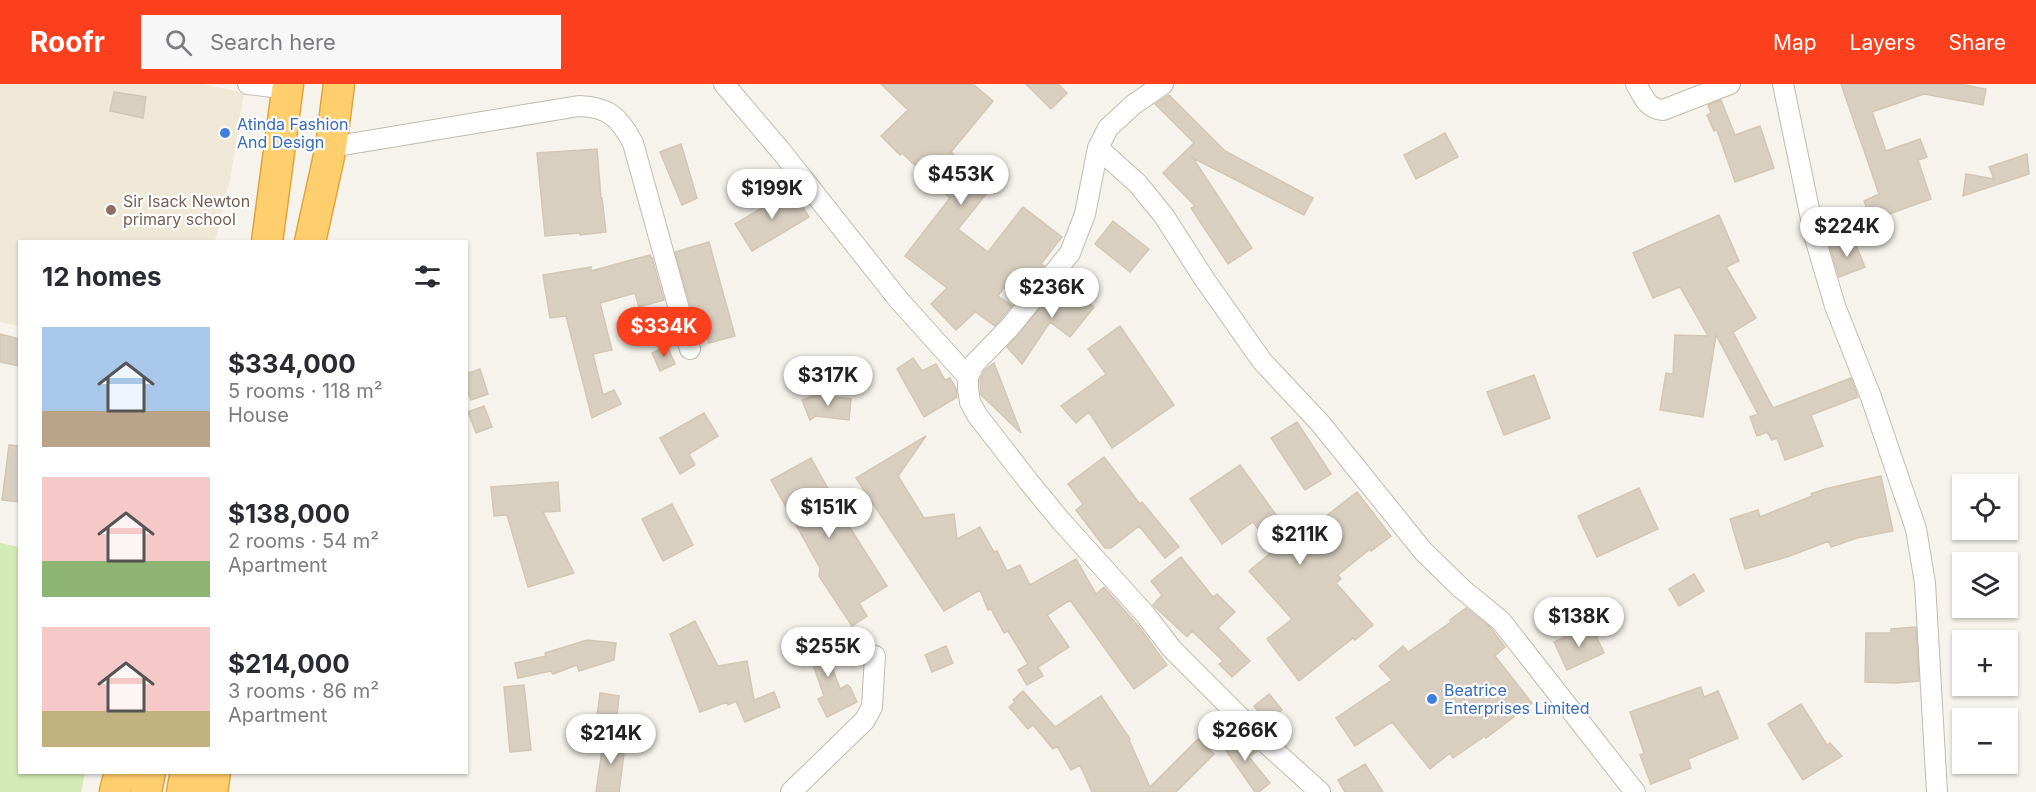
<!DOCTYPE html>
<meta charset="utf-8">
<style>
body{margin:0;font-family:Inter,sans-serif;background:#f7f7f7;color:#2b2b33;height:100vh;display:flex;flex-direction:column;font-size:22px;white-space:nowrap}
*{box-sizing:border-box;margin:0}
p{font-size:20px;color:#7c7c81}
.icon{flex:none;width:33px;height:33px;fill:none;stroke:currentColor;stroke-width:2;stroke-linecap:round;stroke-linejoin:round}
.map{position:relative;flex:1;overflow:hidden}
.drawer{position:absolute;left:18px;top:156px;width:450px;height:534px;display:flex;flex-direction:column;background:#fff;border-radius:0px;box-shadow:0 2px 4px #0004}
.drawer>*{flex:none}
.buttons{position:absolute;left:1952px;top:390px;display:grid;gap:12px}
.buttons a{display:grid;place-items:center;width:66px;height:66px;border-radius:0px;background:#fff;box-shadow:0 2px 4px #0004;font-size:30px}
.price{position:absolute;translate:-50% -51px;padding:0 14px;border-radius:21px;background:#fff;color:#222;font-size:20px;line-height:39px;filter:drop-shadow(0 2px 3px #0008)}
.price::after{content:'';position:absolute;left:50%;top:36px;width:18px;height:14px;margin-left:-9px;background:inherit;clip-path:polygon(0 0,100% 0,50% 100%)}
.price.on{background:#fc3f1d;color:#fff}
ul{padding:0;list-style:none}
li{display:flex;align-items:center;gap:18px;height:150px;padding:0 24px}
li span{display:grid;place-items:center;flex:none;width:168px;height:120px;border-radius:0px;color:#555}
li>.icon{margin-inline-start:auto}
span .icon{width:72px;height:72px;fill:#fffc;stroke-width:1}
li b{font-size:26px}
h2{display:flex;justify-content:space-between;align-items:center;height:72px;padding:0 24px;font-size:26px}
header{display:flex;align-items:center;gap:36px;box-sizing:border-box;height:84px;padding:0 30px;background:#fc3f1d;color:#fff}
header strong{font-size:28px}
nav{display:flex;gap:33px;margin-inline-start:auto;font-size:21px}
.search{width:420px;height:54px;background:#f7f7f7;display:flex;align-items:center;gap:15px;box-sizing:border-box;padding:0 21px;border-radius:0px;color:#7c7c81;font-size:22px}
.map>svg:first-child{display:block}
.education{fill:#efe8d6}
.green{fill:#d2eab5}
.building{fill:#d8cfc1;stroke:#d3c7b4;stroke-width:1.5}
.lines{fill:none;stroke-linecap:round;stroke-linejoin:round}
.minor-casing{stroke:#c2bbae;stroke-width:22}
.highway-casing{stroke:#e0a43c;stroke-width:33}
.minor{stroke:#fff;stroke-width:20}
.highway{stroke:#ffcf6e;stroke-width:30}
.shop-dot{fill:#3f7fe0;stroke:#fff;stroke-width:2}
.education-dot{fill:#8d6e63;stroke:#fff;stroke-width:2}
.labels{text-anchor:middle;stroke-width:4.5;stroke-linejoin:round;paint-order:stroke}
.shop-label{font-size:16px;fill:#366cbe;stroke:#fff;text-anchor:start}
.education-label{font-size:16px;fill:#785e54;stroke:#fff;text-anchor:start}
</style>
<header>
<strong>Roofr</strong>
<div class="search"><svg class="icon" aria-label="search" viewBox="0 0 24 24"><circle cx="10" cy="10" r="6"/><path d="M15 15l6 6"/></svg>Search here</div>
<nav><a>Map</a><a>Layers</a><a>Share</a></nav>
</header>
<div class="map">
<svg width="2036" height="708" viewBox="0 0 2036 708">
<rect width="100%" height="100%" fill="#f6f3ec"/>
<path class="education" d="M0 0H203L244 9 230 95 215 157 20 158 19 242 0 238Z"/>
<path class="green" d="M0 459 19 463 20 688 85 689 81 708H0Z"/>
<path class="building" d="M881 0H973L993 17 951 68 970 86 965 91 987 109 958 145 988 168 1023 123 1062 153 1041 180 1044 182 1032 197 1017 186 998 212 1012 222 995 242 974 227 975 228 956 246 931 220 947 204 905 172 950 114 902 69 900 71 881 52 908 26Z
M1026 0H1058L1067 9 1051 25Z
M1841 0H1960L1986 5 1983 21 1924 10 1872 28 1886 67 1920 55 1927 73 1918 76 1931 115 1889 130 1890 132 1872 139 1864 117 1879 110Z
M114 8 146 13 143 34 110 27Z
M1169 11 1225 67 1313 114 1304 131 1193 74 1252 164 1228 180 1191 124 1195 122 1163 89 1194 59 1155 20Z
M1721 16 1735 51 1760 42 1774 84 1735 98 1717 46 1714 47 1707 31 1711 29 1708 21Z
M1445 49 1458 73 1416 95 1404 71Z
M681 60 697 114 682 121 660 68Z
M597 65 601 114H602L606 148 580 151V149L545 152 537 69Z
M2027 70 2029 90 1963 112 1966 90 1994 95 1989 83Z
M792 106 809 133 752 167 735 140Z
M1719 131 1739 177 1726 183 1756 234 1733 248 1773 324 1851 294 1858 313 1811 331 1823 362 1785 376 1777 354 1772 356 1767 348 1757 352 1750 333 1758 330 1716 251 1703 333 1660 326 1666 289 1673 290 1675 251 1708 252 1680 203 1653 214 1633 169Z
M1113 137 1149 165 1130 188 1095 160Z
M1853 154 1865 183 1839 193 1830 163Z
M709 158 735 252 709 259 700 229 693 231 675 168Z
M650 171 651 174H652L664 216 639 223 635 209 600 219 612 266 593 270 603 311 614 306 621 320 592 334 566 232 550 234 543 191 591 183V187Z
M1063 197 1094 223 1070 253 1050 238 1022 280 1007 263Z
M1120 242 1174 321 1112 364 1089 328 1076 339 1061 322 1106 290 1088 265Z
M0 250 20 255V282L0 278Z
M667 262 675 280 660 287 652 269Z
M913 274 922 287 936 280 945 296 950 294 956 305 957 313 924 333 897 285Z
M994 279 1021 349 981 311 980 296 984 287Z
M480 285 488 310 471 316 466 303V290Z
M1534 291 1550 334 1504 351 1487 308Z
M815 311 851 315 849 336 816 332 810 336 802 316Z
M484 322 492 343 476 349 468 328Z
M704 329 718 352 689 370 695 381 680 390 660 354Z
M1297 338 1331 390 1305 406 1271 354Z
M926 352 898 392 924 434 954 430 957 455 980 443 994 468 997 467 1007 487 1020 481 1030 501 1076 475 1096 510 1104 503 1140 544 1167 581 1134 605 1070 516 1047 531 1069 563 1038 583 1043 592 1027 601 1018 586 1028 580 1008 547 1004 549 991 525 988 526 980 506 944 527 856 394Z
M9 361 20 362V418L2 416Z
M1104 373 1140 420 1142 418 1179 463 1165 474 1139 442 1111 464H1105L1076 426 1083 420 1068 400Z
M811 374 847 439 887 502 859 519 867 532 852 542 819 492 820 484 771 396Z
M1240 381 1292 453 1301 445 1304 449 1357 408 1391 452 1371 467 1370 465 1338 491 1341 495 1336 499 1373 541 1355 556 1353 554 1299 597 1267 555 1292 535 1249 487 1274 466 1253 438 1222 460 1190 415Z
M1881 392 1893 447 1857 454 1831 463 1829 457 1787 473 1745 485 1730 435 1758 426 1760 433 1812 412 1811 410 1825 405Z
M558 398 560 427 543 428 574 489 528 503 507 431 494 432 491 403Z
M1639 404 1658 445 1597 473 1578 432Z
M672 420 693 461 663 477 642 435Z
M1181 473 1213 513 1217 510 1235 528 1218 544 1250 577 1232 593 1219 580 1223 577 1192 547 1187 553 1153 521 1162 511 1151 497Z
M1694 490 1704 507 1679 522 1669 505Z
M1466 524 1490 543 1505 563 1495 572 1532 619 1486 654 1485 652 1453 674 1450 669 1430 685 1392 638 1355 662 1336 634 1392 596 1379 582 1403 562 1408 568 1451 538 1450 536Z
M695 537 718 582 747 577 754 616 774 608 780 623 745 638 736 617 728 621 727 618 700 628 670 550Z
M1591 541 1604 569 1567 586 1554 558Z
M1916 543 1919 597 1897 599 1865 598 1866 549H1891V545Z
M819 547 840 605 847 601 850 603 857 618 827 633 818 615 824 612 803 552Z
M587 556 616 559 614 576 579 587 577 581 553 590 551 587 518 594 515 579 546 572 545 569Z
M946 562 953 579 932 588 925 571Z
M524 601 531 666 510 668 504 603Z
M1701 603 1704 613 1718 607 1738 654 1688 675 1691 684 1651 700 1640 671 1644 669 1630 628Z
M1023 607 1055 643 1101 612 1130 655 1129 656 1150 703 1198 655 1214 670 1176 708H1092L1080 681 1071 686 1057 662 1053 665 1033 641 1028 645 1009 623 1015 618 1013 616Z
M600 609 619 612 616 641 596 639Z
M1269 610 1282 626 1267 638 1254 622Z
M1801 620 1827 661 1830 659 1842 672 1803 696 1768 640Z
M1230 650 1239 661 1246 656 1257 667 1249 673 1270 699 1259 708H1255L1220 658Z
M604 652 626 655 619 708H596Z
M1365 680 1383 708H1345L1338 696Z"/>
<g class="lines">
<defs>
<path id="minor" d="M248 0 288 5
M724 0 781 67 898 215 968 293
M1163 0 1133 21 1108 44 1098 64 1085 130 1070 169 1010 243 974 280 968 293V305L970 318 977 331 1029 398 1061 437 1145 530 1172 565 1268 661 1320 708
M1636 0C1643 12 1647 25 1663 26L1730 0
M1783 0 1815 154 1835 222 1871 313 1916 445 1925 499 1937 708
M331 63 579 22C609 23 619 33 633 59L690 265
M1098 64 1138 100 1164 132 1205 196 1262 277 1320 339 1423 467 1462 505 1501 537 1635 708
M791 708 865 636 872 623 875 572"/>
<path id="highway" d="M267 158 288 0
M310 158 331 63 339 0
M115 708 120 688
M146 708 150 688
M182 708 186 688
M212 708 215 688"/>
</defs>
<use href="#minor" class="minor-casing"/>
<use href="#highway" class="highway-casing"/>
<use href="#minor" class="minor"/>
<use href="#highway" class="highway"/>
</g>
<g class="shop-dot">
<circle cx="225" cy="49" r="6"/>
<circle cx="1432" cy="615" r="6"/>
</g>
<circle class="education-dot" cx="111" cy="126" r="6"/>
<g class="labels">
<g class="shop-label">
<text x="237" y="46">Atinda Fashion<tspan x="237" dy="18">And Design</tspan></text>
<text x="1444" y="612">Beatrice<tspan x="1444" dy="18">Enterprises Limited</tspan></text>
</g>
<g class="education-label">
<text x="123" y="123">Sir Isack Newton<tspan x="123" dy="18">primary school</tspan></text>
</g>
</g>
</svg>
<div class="buttons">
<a><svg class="icon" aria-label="locate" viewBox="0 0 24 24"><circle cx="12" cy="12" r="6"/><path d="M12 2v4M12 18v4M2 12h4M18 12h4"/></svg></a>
<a><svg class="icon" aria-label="layers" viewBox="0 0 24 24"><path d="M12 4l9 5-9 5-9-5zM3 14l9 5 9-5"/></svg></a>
<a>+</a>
<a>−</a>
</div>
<b class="price" style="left:961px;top:122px">$453K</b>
<b class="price" style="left:772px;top:136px">$199K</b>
<b class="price" style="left:1847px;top:174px">$224K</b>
<b class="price" style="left:1052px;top:235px">$236K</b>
<b class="price on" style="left:664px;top:274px">$334K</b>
<b class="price" style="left:828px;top:323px">$317K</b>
<b class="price" style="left:829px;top:455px">$151K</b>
<b class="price" style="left:1300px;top:482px">$211K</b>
<b class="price" style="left:1579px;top:564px">$138K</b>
<b class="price" style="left:828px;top:594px">$255K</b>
<b class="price" style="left:1245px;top:678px">$266K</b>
<b class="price" style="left:611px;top:681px">$214K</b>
<section class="drawer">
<h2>12 homes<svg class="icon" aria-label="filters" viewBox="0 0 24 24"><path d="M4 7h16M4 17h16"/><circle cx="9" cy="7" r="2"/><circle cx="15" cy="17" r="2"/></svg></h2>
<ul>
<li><span style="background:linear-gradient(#a9c7e8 70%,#b9a48a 0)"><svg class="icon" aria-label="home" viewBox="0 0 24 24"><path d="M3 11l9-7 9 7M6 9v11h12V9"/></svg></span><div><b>$334,000</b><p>5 rooms · 118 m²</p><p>House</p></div></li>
<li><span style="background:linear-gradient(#f6c9c9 70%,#8fb573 0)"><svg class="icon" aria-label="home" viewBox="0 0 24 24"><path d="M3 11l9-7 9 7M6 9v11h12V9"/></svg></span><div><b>$138,000</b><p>2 rooms · 54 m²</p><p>Apartment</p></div></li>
<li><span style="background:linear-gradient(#f6c9c9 70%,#c2b280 0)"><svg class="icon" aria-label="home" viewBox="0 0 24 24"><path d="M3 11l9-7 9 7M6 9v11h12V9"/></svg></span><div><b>$214,000</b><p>3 rooms · 86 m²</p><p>Apartment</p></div></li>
</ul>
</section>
</div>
